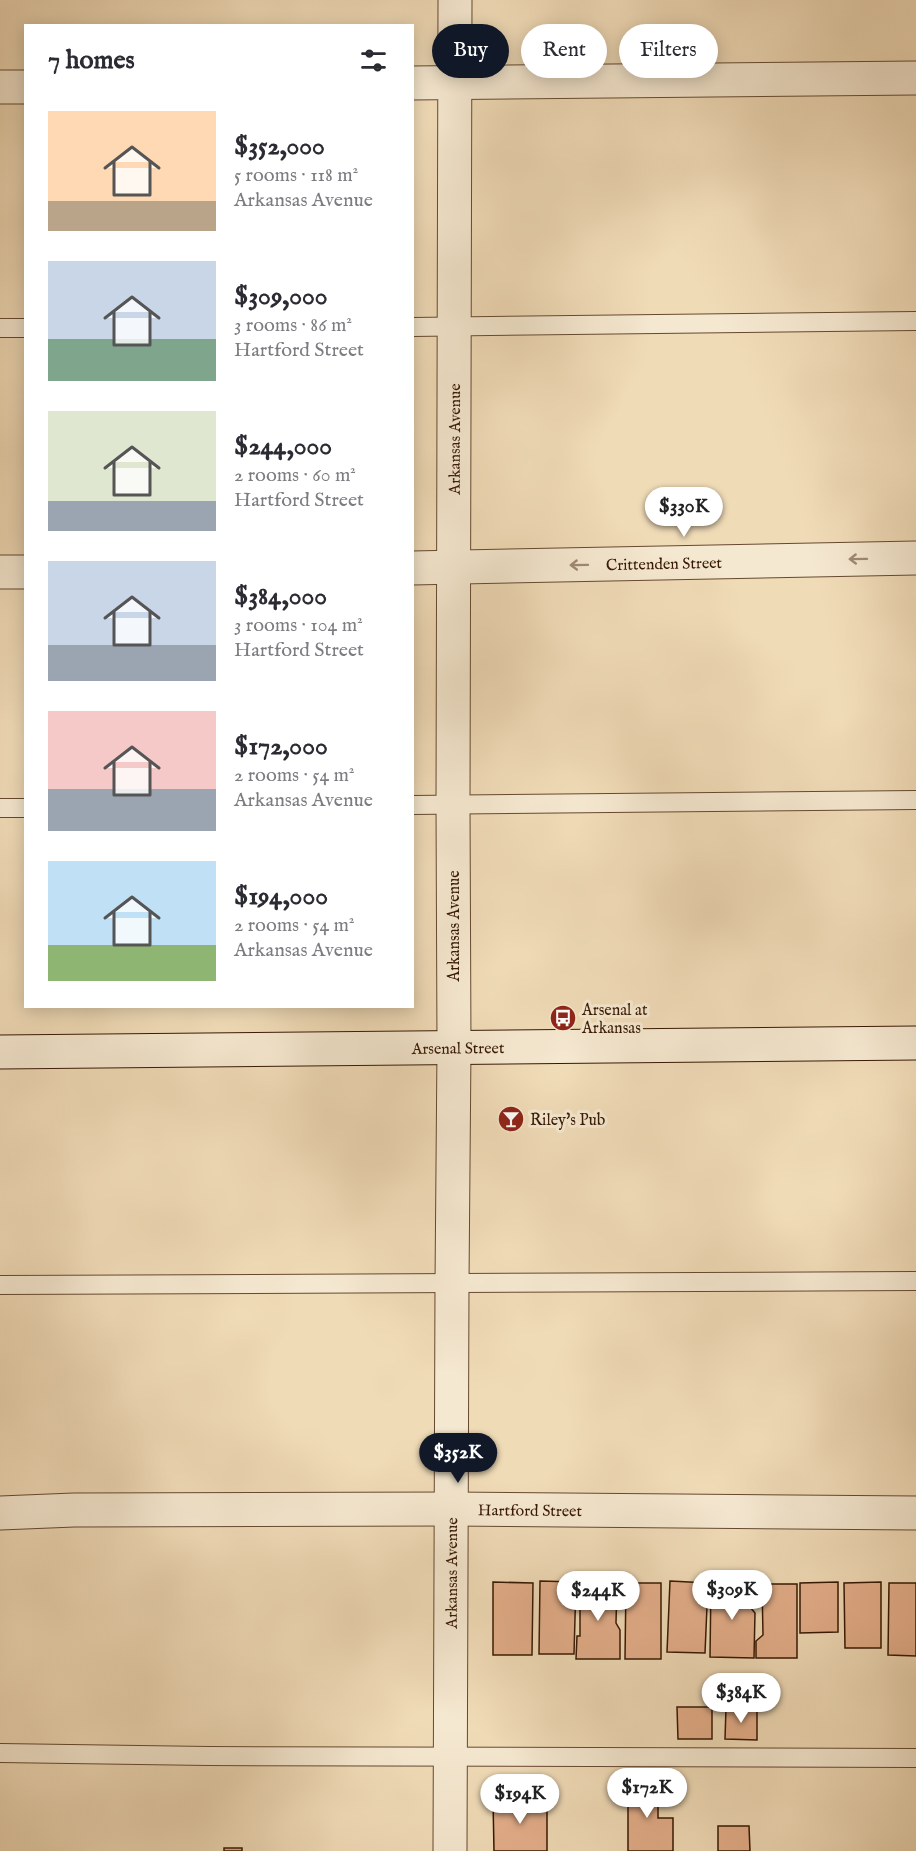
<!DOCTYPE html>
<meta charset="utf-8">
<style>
body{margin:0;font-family:"IM FELL English",serif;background:#f2f2f3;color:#2b2b33;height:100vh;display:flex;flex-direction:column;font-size:22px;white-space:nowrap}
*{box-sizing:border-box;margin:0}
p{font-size:20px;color:#7c7c81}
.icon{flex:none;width:33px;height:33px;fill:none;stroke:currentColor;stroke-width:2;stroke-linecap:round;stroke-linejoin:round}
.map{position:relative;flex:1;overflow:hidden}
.details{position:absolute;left:24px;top:24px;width:390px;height:984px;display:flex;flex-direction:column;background:#fff;border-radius:0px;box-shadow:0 3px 15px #0003}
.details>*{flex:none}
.top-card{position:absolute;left:432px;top:24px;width:393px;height:54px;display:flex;gap:12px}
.price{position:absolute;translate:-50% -51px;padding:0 14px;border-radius:21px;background:#fff;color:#222;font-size:20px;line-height:39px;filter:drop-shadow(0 2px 3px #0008)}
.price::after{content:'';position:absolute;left:50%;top:36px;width:18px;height:14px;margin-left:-9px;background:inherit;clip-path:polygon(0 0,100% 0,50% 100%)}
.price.selected{background:#111827;color:#fff}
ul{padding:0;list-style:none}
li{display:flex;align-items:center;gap:18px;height:150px;padding:0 24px}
li span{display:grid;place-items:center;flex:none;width:168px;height:120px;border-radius:0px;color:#555}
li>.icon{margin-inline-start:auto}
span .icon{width:72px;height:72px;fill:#fffc;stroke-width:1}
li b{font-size:26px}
h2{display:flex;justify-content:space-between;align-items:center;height:72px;padding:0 24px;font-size:26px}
.tag{padding:0 21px;border-radius:27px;background:#fff;box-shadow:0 3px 15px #0003;font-size:21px;line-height:54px}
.tag.selected{background:#111827;color:#fff}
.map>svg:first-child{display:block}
.building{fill:#e3ae8a;stroke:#371803;stroke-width:1.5}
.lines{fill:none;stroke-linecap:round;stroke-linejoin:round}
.lane-casing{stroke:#654930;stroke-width:20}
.street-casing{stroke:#654930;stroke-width:35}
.secondary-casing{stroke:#371803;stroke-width:35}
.lane{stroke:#f5e8d0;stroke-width:18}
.street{stroke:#f5e8d0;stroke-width:33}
.secondary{stroke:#f5e8d0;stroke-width:33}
.oneway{stroke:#a08a74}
.labels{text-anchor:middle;stroke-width:6;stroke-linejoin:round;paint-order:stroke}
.street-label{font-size:16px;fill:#371803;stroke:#f5e8d0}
.poi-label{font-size:16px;fill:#371803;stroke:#f5e8d0;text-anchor:start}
</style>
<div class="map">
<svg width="916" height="1851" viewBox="0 0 916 1851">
<rect width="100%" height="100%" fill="#f0dbb7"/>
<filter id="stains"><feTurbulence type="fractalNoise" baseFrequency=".00333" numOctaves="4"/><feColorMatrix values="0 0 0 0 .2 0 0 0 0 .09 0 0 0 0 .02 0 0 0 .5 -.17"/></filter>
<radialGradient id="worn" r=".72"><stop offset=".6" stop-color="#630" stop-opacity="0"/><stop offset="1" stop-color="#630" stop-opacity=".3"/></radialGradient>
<path class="building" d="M580 1576H595L594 1585 617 1584 616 1623 620 1630V1659H576L577 1636H580Z
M540 1581 576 1582 574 1654H539Z
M670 1581 708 1583 705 1653 667 1652Z
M493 1582 533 1583 532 1655H493Z
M838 1582V1632L800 1633V1583Z
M881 1582V1648H845L844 1583Z
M626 1583H661V1659H625Z
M711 1583 751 1584 750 1607 755 1613 754 1658 710 1657Z
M889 1583H916V1656L888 1655Z
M762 1584H797V1658H756V1641L763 1635Z
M677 1707H712V1739H678Z
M726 1708H757V1740L725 1739Z
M658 1779V1818H673V1851H628V1780Z
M493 1800H547V1851H494Z
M718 1826H749L750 1851H718Z
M224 1848H242V1851H224Z"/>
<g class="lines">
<defs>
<path id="lane" d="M412 327 916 321
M0 328H26
M412 805 916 800
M0 808H26
M0 1285 916 1281
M0 1753 208 1756 916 1758"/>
<g id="street">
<path d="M412 83 916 78"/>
<path d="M0 87H26"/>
<path id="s1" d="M412 568 916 558"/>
<path d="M0 572H26"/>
<path id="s2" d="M0 1513 74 1510 451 1509 916 1513"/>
<path id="s3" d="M450 1851 452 1284 454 1047 453 805 455 0"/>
</g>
<g id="secondary">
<path id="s4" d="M0 1052 916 1043"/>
</g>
</defs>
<use href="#lane" class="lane-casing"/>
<use href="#street" class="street-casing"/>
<use href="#secondary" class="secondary-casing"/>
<use href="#lane" class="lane"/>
<use href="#street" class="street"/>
<use href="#secondary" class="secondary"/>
</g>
<defs><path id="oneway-shaft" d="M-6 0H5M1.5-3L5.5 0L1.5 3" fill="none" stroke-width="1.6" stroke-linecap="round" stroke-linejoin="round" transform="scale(1.5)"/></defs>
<g class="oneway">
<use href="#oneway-shaft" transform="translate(858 559) rotate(179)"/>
<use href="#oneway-shaft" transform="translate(579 565) rotate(179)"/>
</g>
<defs>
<symbol id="bus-disc" viewBox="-11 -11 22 22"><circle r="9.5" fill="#8f2418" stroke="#f5e8d0"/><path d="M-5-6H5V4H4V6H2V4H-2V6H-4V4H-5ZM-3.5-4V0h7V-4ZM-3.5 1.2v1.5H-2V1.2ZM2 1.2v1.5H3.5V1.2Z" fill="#fff"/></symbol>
<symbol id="bar-disc" viewBox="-11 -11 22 22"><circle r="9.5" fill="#8f2418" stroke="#f5e8d0"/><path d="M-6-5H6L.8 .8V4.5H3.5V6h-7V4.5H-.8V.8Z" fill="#fff"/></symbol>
</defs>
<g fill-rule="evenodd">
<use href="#bus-disc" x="548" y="1003" width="30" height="30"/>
<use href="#bar-disc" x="496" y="1104" width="30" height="30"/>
</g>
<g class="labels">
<g class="street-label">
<text dy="6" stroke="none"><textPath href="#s3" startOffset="1412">Arkansas Avenue</textPath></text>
<text dy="6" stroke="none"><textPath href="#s1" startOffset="252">Crittenden Street</textPath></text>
<text transform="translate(453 926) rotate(-90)" y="6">Arkansas Avenue</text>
<text dy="6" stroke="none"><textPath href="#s4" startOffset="458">Arsenal Street</textPath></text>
<text dy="6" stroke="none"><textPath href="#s2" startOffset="530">Hartford Street</textPath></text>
<text dy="6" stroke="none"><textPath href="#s3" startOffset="278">Arkansas Avenue</textPath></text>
</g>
<g class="poi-label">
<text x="582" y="1015">Arsenal at<tspan x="582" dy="18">Arkansas</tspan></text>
<text x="530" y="1125">Riley's Pub</text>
</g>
</g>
<rect width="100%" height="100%" filter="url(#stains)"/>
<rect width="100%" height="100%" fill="url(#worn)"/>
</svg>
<b class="price" style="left:684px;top:538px">$330K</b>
<b class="price selected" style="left:458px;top:1484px">$352K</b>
<b class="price" style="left:732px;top:1621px">$309K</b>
<b class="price" style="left:598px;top:1622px">$244K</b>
<b class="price" style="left:741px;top:1724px">$384K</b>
<b class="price" style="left:647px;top:1819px">$172K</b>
<b class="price" style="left:520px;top:1825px">$194K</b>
<div class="top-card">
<a class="tag selected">Buy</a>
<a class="tag">Rent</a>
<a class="tag">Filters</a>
</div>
<section class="details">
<h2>7 homes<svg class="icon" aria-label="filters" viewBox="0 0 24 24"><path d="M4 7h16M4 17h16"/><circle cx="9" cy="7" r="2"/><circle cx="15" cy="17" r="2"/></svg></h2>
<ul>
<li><span style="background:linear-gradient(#ffd9b3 75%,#b9a48a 0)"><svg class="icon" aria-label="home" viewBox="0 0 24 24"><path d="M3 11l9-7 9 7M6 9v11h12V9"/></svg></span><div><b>$352,000</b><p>5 rooms · 118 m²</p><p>Arkansas Avenue</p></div></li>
<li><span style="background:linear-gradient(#c9d6e8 65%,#7fa58c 0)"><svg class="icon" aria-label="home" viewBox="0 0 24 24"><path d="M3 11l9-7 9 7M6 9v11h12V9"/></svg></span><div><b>$309,000</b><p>3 rooms · 86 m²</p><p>Hartford Street</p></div></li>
<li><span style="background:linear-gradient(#dfe7d0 75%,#9aa5b1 0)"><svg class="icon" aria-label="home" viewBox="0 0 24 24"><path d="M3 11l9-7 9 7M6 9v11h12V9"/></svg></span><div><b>$244,000</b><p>2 rooms · 60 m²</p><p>Hartford Street</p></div></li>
<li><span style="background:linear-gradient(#c9d6e8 70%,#9aa5b1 0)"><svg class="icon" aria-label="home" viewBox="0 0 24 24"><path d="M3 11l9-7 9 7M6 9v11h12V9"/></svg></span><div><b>$384,000</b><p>3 rooms · 104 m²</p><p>Hartford Street</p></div></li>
<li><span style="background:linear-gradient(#f6c9c9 65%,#9aa5b1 0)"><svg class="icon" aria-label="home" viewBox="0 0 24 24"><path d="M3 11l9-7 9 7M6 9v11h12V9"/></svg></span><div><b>$172,000</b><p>2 rooms · 54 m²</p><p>Arkansas Avenue</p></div></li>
<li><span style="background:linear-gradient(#bfe0f5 70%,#8fb573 0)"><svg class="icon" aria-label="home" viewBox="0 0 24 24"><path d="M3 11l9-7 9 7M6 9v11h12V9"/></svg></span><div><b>$194,000</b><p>2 rooms · 54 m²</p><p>Arkansas Avenue</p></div></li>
</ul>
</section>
</div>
